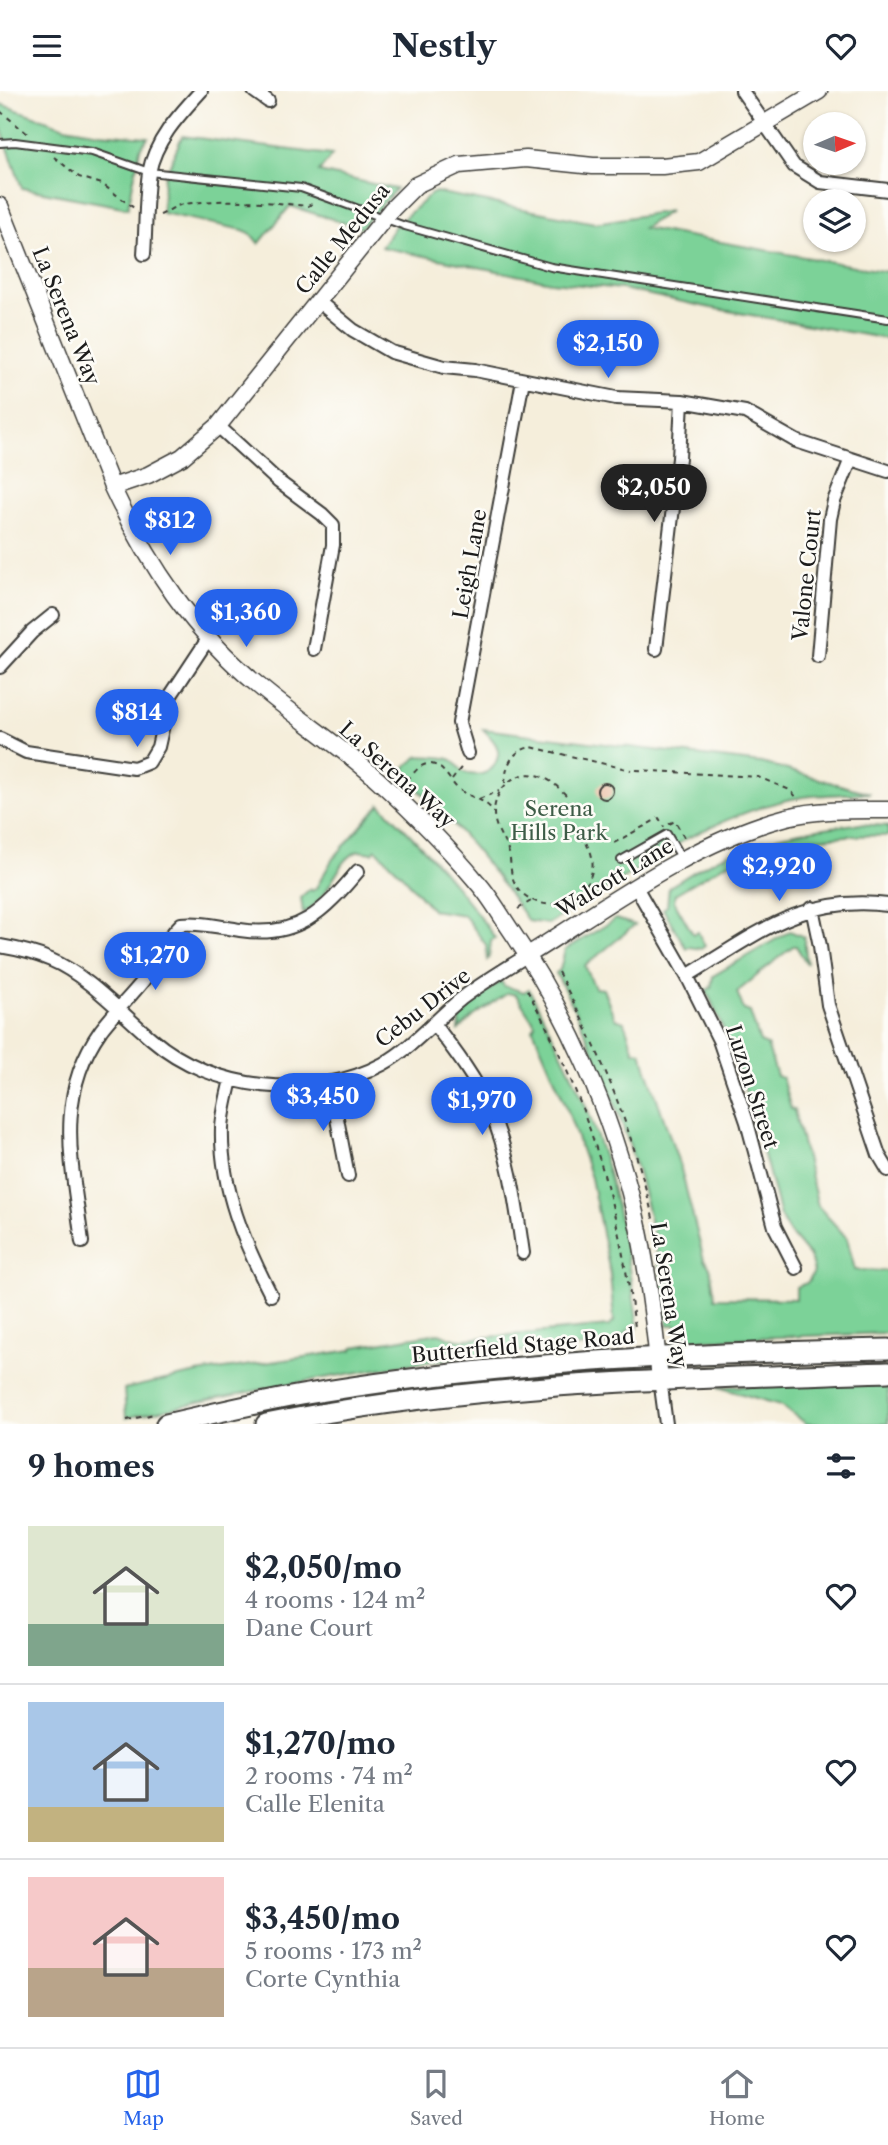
<!DOCTYPE html>
<meta charset="utf-8">
<style>
body{margin:0;font-family:"Libre Caslon Text",serif;background:#f6f6f7;color:#1f2937;height:100vh;display:flex;flex-direction:column;font-size:26px;white-space:nowrap}
*{box-sizing:border-box;margin:0}
p{font-size:23px;color:#747a83}
.icon{flex:none;width:38px;height:38px;fill:none;stroke:currentColor;stroke-width:2;stroke-linecap:round;stroke-linejoin:round}
.map{position:relative;height:1333px;overflow:hidden}
.sheet{display:flex;flex-direction:column;background:#fff;flex:1}
.sheet>*{flex:none}
.needle{width:46px;rotate:88deg}
.fabs{position:absolute;left:803px;top:21px;display:grid;gap:14px}
.fabs a{display:grid;place-items:center;width:63px;height:63px;border-radius:50%;background:#fff;box-shadow:0 2px 5px #0004;font-size:35px}
.price{position:absolute;translate:-50% -60px;padding:0 16px;border-radius:24px;background:#2563eb;color:#fff;font-size:23px;line-height:46px;filter:drop-shadow(0 2px 4px #0008)}
.price::after{content:'';position:absolute;left:50%;top:42px;width:21px;height:16px;margin-left:-10px;background:inherit;clip-path:polygon(0 0,100% 0,50% 100%)}
.price.selected{background:#222;color:#fff}
ul{padding:0;list-style:none}
li{display:flex;align-items:center;gap:21px;height:175px;padding:0 28px}
li+li{border-top:2px solid #e0e1e3}
li span{display:grid;place-items:center;flex:none;width:196px;height:140px;border-radius:0px;color:#555}
li>.icon{margin-inline-start:auto}
span .icon{width:84px;height:84px;fill:#fffc;stroke-width:1}
li b{font-size:30px}
h2{display:flex;justify-content:space-between;align-items:center;height:84px;padding:0 28px;font-size:30px}
header{display:flex;justify-content:space-between;align-items:center;height:91px;padding:0 28px;background:#fff;font-size:32px;font-weight:700}
.menu{display:flex;justify-content:space-around;align-items:center;height:98px;border-top:2px solid #e0e1e3;background:#fff;font-size:19px;color:#747a83}
.menu a{display:grid;justify-items:center;gap:4px}
.menu .selected{color:#2563eb}
.map>svg:first-child{display:block}
.green{fill:#7bd298;stroke:#4c775a;stroke-width:2}
.building{fill:#e8b89c}
.lines{fill:none;stroke-linecap:round;stroke-linejoin:round}
.lane-casing{stroke:#3d3c39;stroke-width:10}
.street-casing{stroke:#3d3c39;stroke-width:16}
.secondary-casing{stroke:#3d3c39;stroke-width:19}
.primary-casing{stroke:#3d3c39;stroke-width:23}
.path{stroke:#3d3c39;stroke-width:2;stroke-dasharray:5 5;stroke-linecap:butt}
.lane{stroke:#fff;stroke-width:6}
.street{stroke:#fff;stroke-width:12}
.secondary{stroke:#fff;stroke-width:16}
.primary{stroke:#fff;stroke-width:19}
.labels{text-anchor:middle;stroke-width:5;stroke-linejoin:round;paint-order:stroke}
.street-label{font-size:21px;fill:#1c1c1c;stroke:#fdfcf7}
.park-label{font-size:21px;fill:#3d5c47;stroke:#fdfcf7}
</style>
<header><svg class="icon" aria-label="menu" viewBox="0 0 24 24"><path d="M4 6h16M4 12h16M4 18h16"/></svg>Nestly<svg class="icon" aria-label="heart" viewBox="0 0 24 24"><path d="M12 20l-8-8c-3-5 5-10 8-4 3-6 11-1 8 4z"/></svg></header>
<div class="map">
<svg width="888" height="1333" viewBox="0 0 888 1333">
<rect width="100%" height="100%" fill="#fdfcf7"/>
<filter id="ink" filterUnits="userSpaceOnUse"><feTurbulence type="fractalNoise" baseFrequency=".0143" numOctaves="2"/><feDisplacementMap in="SourceGraphic" scale="14" xChannelSelector="R" yChannelSelector="G"/><feConvolveMatrix kernelMatrix="1 2 1 2 8 2 1 2 1" color-interpolation-filters="sRGB"/></filter>
<filter id="wash" filterUnits="userSpaceOnUse"><feTurbulence type="fractalNoise" baseFrequency=".00686" numOctaves="4" result="noise"/><feDisplacementMap in="SourceGraphic" scale="28" xChannelSelector="R" yChannelSelector="G"/><feGaussianBlur stdDeviation="1.57" result="paint"/><feColorMatrix in="noise" values="0 0 0 0 0 0 0 0 0 0 0 0 0 0 0 0 0 1.4 0 .05"/><feComposite in="paint" operator="in"/></filter>
<g filter="url(#wash)">
<rect width="100%" height="100%" fill="#f5eedb"/>
<path class="green" d="M0 13 65 36 99 42 148 46 140 58 128 117 22 97 0 34Z
M182 45 332 64 319 81 396 98 361 137 290 115 259 153 250 142 243 139 162 122 164 88Z
M436 101 595 132 670 120 643 137 888 181V248L711 217 622 198 551 191 381 156 395 135 431 103Z
M483 638 761 672C798 681 833 693 870 702 848 703 825 703 803 706 763 712 724 729 688 747L548 833 528 830C499 787 468 746 431 710 420 700 407 691 405 676L419 665C428 666 444 665 452 669 457 672 459 678 464 681 476 687 491 683 496 671 503 657 492 648 483 638Z
M380 713C423 755 461 798 495 847L491 850 489 867 487 869 486 854 464 824 432 819 406 788 376 758 373 762 359 760C335 769 332 807 303 822L301 806 310 798 312 800 316 797 332 769Z
M857 733 888 735V745C848 743 811 747 772 754L768 758 726 773 675 803 674 810 693 843 698 841 705 855 701 858 689 856 686 857 663 818 667 815 669 796C686 786 703 774 721 766 764 745 810 738 857 733Z
M616 828 635 834 585 875 595 897 603 898 615 928 624 931 634 960 641 961 681 1078 704 1169 710 1176 715 1207 796 1208V1196L807 1192 814 1181 810 1166 789 1141 780 1125C760 1048 741 971 706 899L711 897 713 885 790 840 804 846 807 873 796 855H793L737 901 744 919 750 921 760 951 767 954 777 985 782 987 791 1018 794 1019 818 1115 847 1147 855 1179 888 1180V1242L690 1249 675 1234H668C653 1103 616 998 556 882L560 879 565 859Z
M501 890 504 895 524 901 529 898C550 939 572 980 589 1023 615 1091 628 1164 638 1236H631L618 1253C562 1258 504 1260 448 1268 340 1282 233 1303 126 1327L124 1298 197 1282 352 1259 354 1256 439 1242 457 1249 609 1235 614 1231 610 1182 591 1087 565 1012 533 938 535 933 516 904 508 902 474 925 459 939 460 927 457 924Z
M888 1291V1333H807L780 1314 718 1296Z"/>
<g id="blocks">
<path class="building" d="M597 700a8 8 0 1 1 16 0a8 8 0 1 1-16 0Z"/>
</g>
</g>
<g filter="url(#ink)">
<use href="#blocks" fill-opacity="0" stroke="#3d3c39" stroke-width="2"/>
<g class="lines">
<defs>
<path id="lane" d="M0 52 15 51 92 61 149 81 301 97 405 135 551 176 888 228
M621 769 667 743 682 768"/>
<path id="street" d="M254 0 268 10
M742 0 794 75 820 91 888 99
M144 163C146 137 145 108 149 82 155 49 180 23 201 0
M319 211 353 239 391 261 444 276 475 279 616 307 682 310 745 321 796 350 888 380
M218 335 279 391 322 423 333 434V454L314 558
M656 558 679 367 682 310
M818 565 830 428 834 410 851 368
M0 576 32 541 53 524
M0 648 26 661 134 677 149 671 158 656 169 607 208 548
M468 662 459 632 523 289
M636 796 687 885 719 949 747 1031 775 1136 796 1177
M812 817 820 855 828 914 879 1064 888 1079
M0 855C18 858 35 862 51 869 87 884 122 923 152 948 212 1000 313 1011 383 973 413 956 435 929 461 908 482 892 505 878 528 864
M687 885C755 844 803 803 888 814
M434 933C455 960 476 988 490 1019 510 1064 516 1114 523 1162
M231 989C227 1005 223 1021 222 1037 220 1096 245 1154 271 1204
M330 991 348 1085
M82 1151C73 1076 53 1006 101 939 114 922 129 907 143 890 157 871 164 849 181 833 201 831 220 836 240 839 298 848 324 820 358 780
M660 1288 666 1333"/>
<path id="secondary" d="M0 115 112 396C148 473 193 541 259 595 298 628 341 655 378 689 413 721 447 755 477 791 489 804 498 820 508 835 567 921 611 1020 635 1122 648 1177 654 1233 660 1288
M112 396 148 384 182 366 218 335 391 119 416 94 459 74 526 68 593 75H662L699 71 819 0
M528 864C608 814 694 750 787 726 819 718 855 719 888 719"/>
<path id="primary" d="M166 1333C211 1323 256 1312 301 1304 495 1271 691 1262 888 1258
M266 1333C471 1291 680 1288 888 1281"/>
</defs>
<use href="#lane" class="lane-casing"/>
<use href="#street" class="street-casing"/>
<use href="#secondary" class="secondary-casing"/>
<use href="#primary" class="primary-casing"/>
<path class="path" d="M0 20 29 44
M54 66 79 86 102 93 134 117
M160 124C167 121 173 116 180 114 221 106 267 111 308 115L314 112
M636 679 758 686 790 699 799 709
M407 689C413 684 419 673 428 673 442 672 449 689 457 697 469 707 484 707 493 720
M452 689 463 674
M505 692C506 673 512 660 531 656L631 679
M566 704C558 696 551 689 540 685 516 677 494 698 494 722 494 737 504 748 509 762 511 771 510 780 513 788 520 809 547 819 566 810 585 802 597 783 591 762 589 757 586 754 586 748
M479 708 499 700
M669 733 675 730 686 750
M614 752 659 727 664 736
M518 818 531 810
M558 881C620 998 656 1102 671 1234
M527 899C589 1011 617 1109 635 1236
M127 1329 154 1323"/>
<use href="#lane" class="lane"/>
<use href="#street" class="street"/>
<use href="#secondary" class="secondary"/>
<use href="#primary" class="primary"/>
</g>
</g>
<g class="labels">
<g class="street-label">
<text transform="translate(343 148) rotate(-51)" y="7">Calle Medusa</text>
<text transform="translate(66 225) rotate(68)" y="7">La Serena Way</text>
<text transform="translate(470 473) rotate(-80)" y="7">Leigh Lane</text>
<text transform="translate(807 484) rotate(-84)" y="7">Valone Court</text>
<text transform="translate(397 684) rotate(42)" y="7">La Serena Way</text>
<text transform="translate(615 787) rotate(-31)" y="7">Walcott Lane</text>
<text transform="translate(423 917) rotate(-38)" y="7">Cebu Drive</text>
<text transform="translate(752 996) rotate(72)" y="7">Luzon Street</text>
<text transform="translate(669 1204) rotate(81)" y="7">La Serena Way</text>
<text transform="translate(523 1255) rotate(-5)" y="7">Butterfield Stage Road</text>
</g>
<g class="park-label">
<text x="559" y="725">Serena<tspan x="559" dy="24">Hills Park</tspan></text>
</g>
</g>
</svg>
<div class="fabs">
<a><svg class="needle" viewBox="-14 -14 28 28"><path d="M0-13l5 13h-10z" fill="#e53935"/><path d="M0 13l5-13h-10z" fill="#747a83"/></svg></a>
<a><svg class="icon" aria-label="layers" viewBox="0 0 24 24"><path d="M12 4l9 5-9 5-9-5zM3 14l9 5 9-5"/></svg></a>
</div>
<b class="price" style="left:608px;top:289px">$2,150</b>
<b class="price selected" style="left:654px;top:433px">$2,050</b>
<b class="price" style="left:170px;top:466px">$812</b>
<b class="price" style="left:246px;top:558px">$1,360</b>
<b class="price" style="left:137px;top:658px">$814</b>
<b class="price" style="left:779px;top:812px">$2,920</b>
<b class="price" style="left:155px;top:901px">$1,270</b>
<b class="price" style="left:323px;top:1042px">$3,450</b>
<b class="price" style="left:482px;top:1046px">$1,970</b>
</div>
<section class="sheet">
<h2>9 homes<svg class="icon" aria-label="filters" viewBox="0 0 24 24"><path d="M4 7h16M4 17h16"/><circle cx="9" cy="7" r="2"/><circle cx="15" cy="17" r="2"/></svg></h2>
<ul>
<li><span style="background:linear-gradient(#dfe7d0 70%,#7fa58c 0)"><svg class="icon" aria-label="home" viewBox="0 0 24 24"><path d="M3 11l9-7 9 7M6 9v11h12V9"/></svg></span><div><b>$2,050/mo</b><p>4 rooms · 124 m²</p><p>Dane Court</p></div><svg class="icon" aria-label="heart" viewBox="0 0 24 24"><path d="M12 20l-8-8c-3-5 5-10 8-4 3-6 11-1 8 4z"/></svg></li>
<li><span style="background:linear-gradient(#a9c7e8 75%,#c2b280 0)"><svg class="icon" aria-label="home" viewBox="0 0 24 24"><path d="M3 11l9-7 9 7M6 9v11h12V9"/></svg></span><div><b>$1,270/mo</b><p>2 rooms · 74 m²</p><p>Calle Elenita</p></div><svg class="icon" aria-label="heart" viewBox="0 0 24 24"><path d="M12 20l-8-8c-3-5 5-10 8-4 3-6 11-1 8 4z"/></svg></li>
<li><span style="background:linear-gradient(#f6c9c9 65%,#b9a48a 0)"><svg class="icon" aria-label="home" viewBox="0 0 24 24"><path d="M3 11l9-7 9 7M6 9v11h12V9"/></svg></span><div><b>$3,450/mo</b><p>5 rooms · 173 m²</p><p>Corte Cynthia</p></div><svg class="icon" aria-label="heart" viewBox="0 0 24 24"><path d="M12 20l-8-8c-3-5 5-10 8-4 3-6 11-1 8 4z"/></svg></li>
</ul>
</section>
<nav class="menu">
<a class="selected"><svg class="icon" aria-label="map" viewBox="0 0 24 24"><path d="M3 6l6-2 6 2 6-2v14l-6 2-6-2-6 2zM9 4v14M15 6v14"/></svg>Map</a>
<a><svg class="icon" aria-label="saved" viewBox="0 0 24 24"><path d="M7 4h10v16l-5-4-5 4z"/></svg>Saved</a>
<a><svg class="icon" aria-label="home" viewBox="0 0 24 24"><path d="M3 11l9-7 9 7M6 9v11h12V9"/></svg>Home</a>
</nav>
